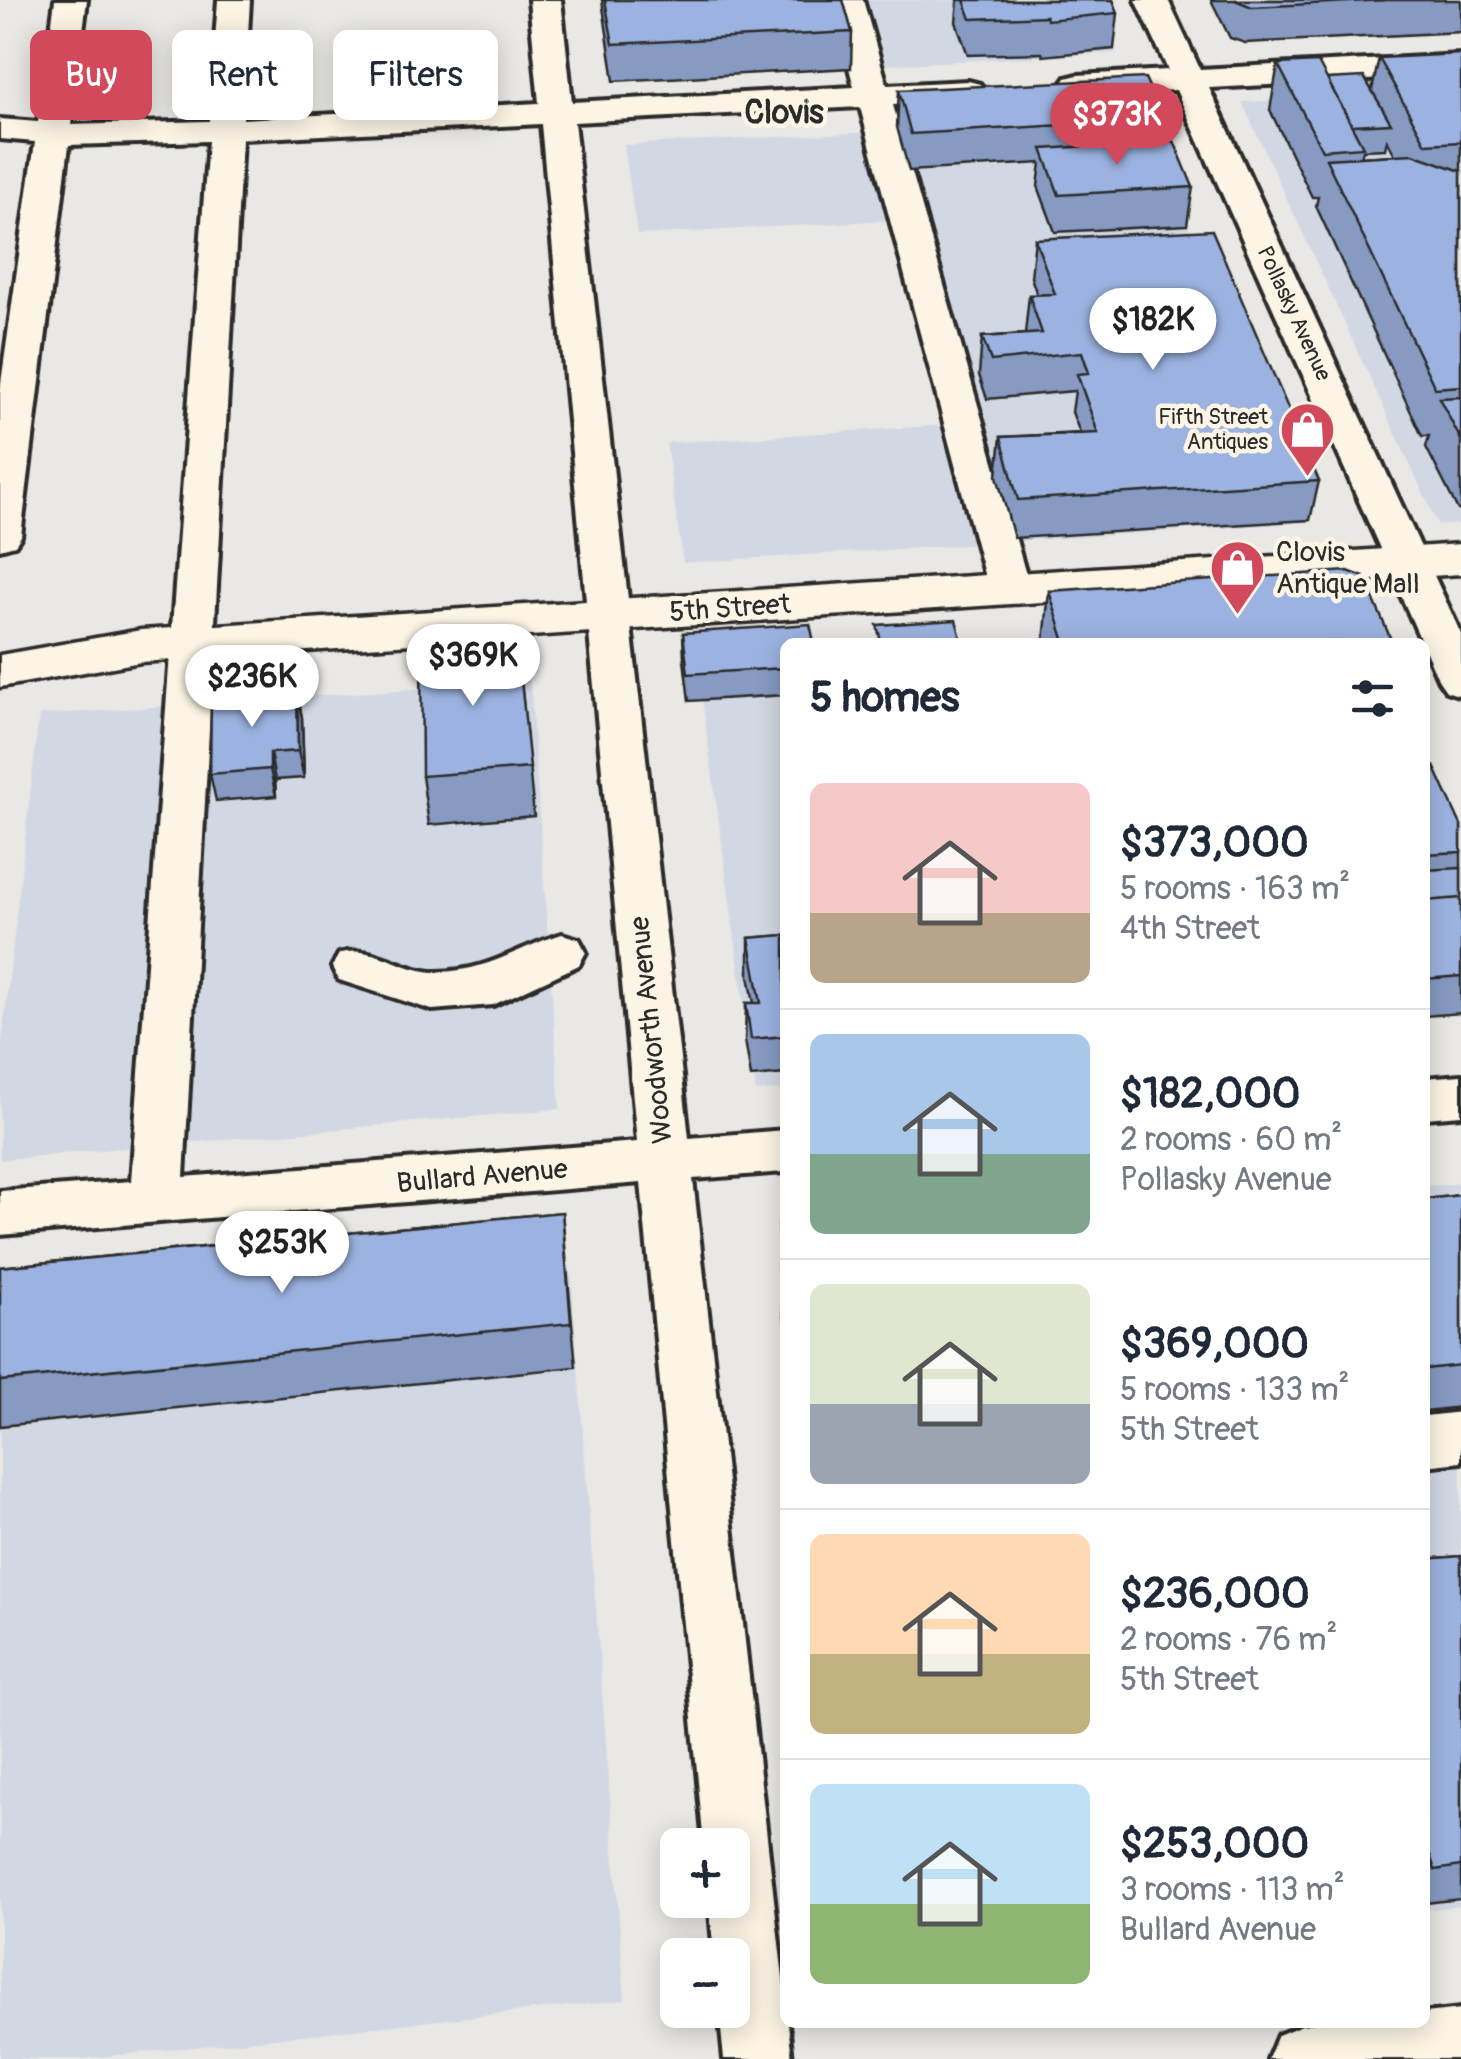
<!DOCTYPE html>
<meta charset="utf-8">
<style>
body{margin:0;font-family:Pangolin,sans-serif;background:#f6f6f7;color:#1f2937;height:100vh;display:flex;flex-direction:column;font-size:38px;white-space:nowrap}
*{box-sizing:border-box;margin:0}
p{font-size:32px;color:#747a83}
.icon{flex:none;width:55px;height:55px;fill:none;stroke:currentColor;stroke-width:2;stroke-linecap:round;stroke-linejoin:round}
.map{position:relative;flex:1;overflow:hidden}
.details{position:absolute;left:780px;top:638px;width:650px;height:1390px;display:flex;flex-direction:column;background:#fff;border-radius:15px;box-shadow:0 5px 25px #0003}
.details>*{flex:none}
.banner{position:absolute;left:30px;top:30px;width:600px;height:90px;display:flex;gap:20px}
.tools{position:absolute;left:660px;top:1828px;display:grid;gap:20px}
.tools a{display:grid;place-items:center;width:90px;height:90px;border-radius:15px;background:#fff;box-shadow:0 5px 25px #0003;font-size:50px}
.price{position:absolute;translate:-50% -85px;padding:0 22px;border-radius:35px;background:#fff;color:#222;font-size:32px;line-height:65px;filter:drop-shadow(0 2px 5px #0008)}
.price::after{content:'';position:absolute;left:50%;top:60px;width:30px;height:22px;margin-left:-15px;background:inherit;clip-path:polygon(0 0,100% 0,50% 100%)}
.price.current{background:#d1495b;color:#fff}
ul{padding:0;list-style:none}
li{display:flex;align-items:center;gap:30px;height:250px;padding:0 30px}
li+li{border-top:2px solid #e0e1e3}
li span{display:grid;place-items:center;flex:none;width:280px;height:200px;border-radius:15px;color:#555}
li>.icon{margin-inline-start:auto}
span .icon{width:120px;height:120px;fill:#fffc;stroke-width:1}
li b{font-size:42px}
h2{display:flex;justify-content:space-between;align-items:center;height:120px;padding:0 30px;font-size:42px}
.tag{padding:0 35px;border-radius:15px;background:#fff;box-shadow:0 5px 25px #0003;font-size:35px;line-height:90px}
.tag.current{background:#d1495b;color:#fff}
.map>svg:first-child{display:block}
.built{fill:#d2d8e3}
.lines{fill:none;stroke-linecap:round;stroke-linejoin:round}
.minor-casing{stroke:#2b2b2b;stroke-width:8}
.major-casing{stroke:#2b2b2b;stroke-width:7}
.minor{fill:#fcf5e5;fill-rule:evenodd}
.major{fill:#fcf5e5;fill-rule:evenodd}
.wall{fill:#869ac2;stroke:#2b2b2b;stroke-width:2.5;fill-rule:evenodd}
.shaded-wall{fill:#6d7d9e;stroke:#2b2b2b;stroke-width:2.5}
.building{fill:#9cb3e1;stroke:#2b2b2b;stroke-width:2.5}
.labels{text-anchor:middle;stroke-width:9;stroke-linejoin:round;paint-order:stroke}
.far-street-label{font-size:22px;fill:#2b2b2b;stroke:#fcf5e5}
.far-poi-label{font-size:22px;fill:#2b2b2b;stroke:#fcf5e5;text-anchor:end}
.poi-label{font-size:28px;fill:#2b2b2b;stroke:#fcf5e5;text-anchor:start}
.street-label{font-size:28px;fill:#2b2b2b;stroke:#fcf5e5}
.far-district-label{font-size:32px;font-weight:bold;fill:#2b2b2b;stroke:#fcf5e5}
</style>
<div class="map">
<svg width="1461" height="2059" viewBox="0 0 1461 2059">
<rect width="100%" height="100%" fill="#e9e8e4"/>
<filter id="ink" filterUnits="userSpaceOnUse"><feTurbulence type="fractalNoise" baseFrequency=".01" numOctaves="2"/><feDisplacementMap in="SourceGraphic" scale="20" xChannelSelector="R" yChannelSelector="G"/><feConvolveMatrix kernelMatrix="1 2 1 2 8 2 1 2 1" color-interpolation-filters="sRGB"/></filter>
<g filter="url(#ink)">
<path class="built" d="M864 0H1094L1116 53 883 65Z
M1461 92V524L1438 525 1242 102Z
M1143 117 1311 522 1019 541 902 130Z
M869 132 893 220 637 235 624 145Z
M948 425 980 544 683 563 666 443Z
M785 664V1089L756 1092 698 670Z
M530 681 560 1109 184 1143 210 703Z
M168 706 133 1147 0 1160V1057L39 715Z
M1461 1183V1906L1425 1910V1186Z
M566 1258 571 1271 625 2000 82 2059H0V1426Z"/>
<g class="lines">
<defs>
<path id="minor" d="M55 0H87L71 125 209 121 218 0H250L243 119 539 103 529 0H561L572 102 854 87 831 0H863L887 85 968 81 980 84 985 91 980 98 968 101 893 105 1030 589 1024 599 1009 603 994 599 988 589 860 107 574 122 689 1138 785 1130V1172L693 1179 792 2059H724L719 2010H732V1955H714L709 1900H732V1845H704L641 1183 0 1235V1191L131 1181 208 141 69 145 21 536 15 545 0 549V390L35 142 0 139V119L38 122ZM541 124 637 1142 184 1177 242 139Z
M1136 0H1168L1200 69 1461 55V75L1209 88 1461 634V696L1446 691 1439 681 1176 90 1078 95 1066 92 1061 85 1066 78 1078 75 1168 70Z
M562 934 579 939 586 952 579 965 493 1005 432 1010 339 980 332 967 339 954C373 943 402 972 436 972 488 972 516 948 562 934Z
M1461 1075V1115L1425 1118V1078Z
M1461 1412V1462L1425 1466V1416Z
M1461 2009V2059H1268L1278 2035 1302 2025 1325 2022H1425V2013Z"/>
<path id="major" d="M1461 544V574L141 662 0 687V655L141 630Z"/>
</defs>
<use href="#minor" class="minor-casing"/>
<use href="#major" class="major-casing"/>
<use href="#minor" class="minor"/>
<use href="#major" class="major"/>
</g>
<path class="wall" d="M602 0H843L852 32 851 68 614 81Z
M958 0H1113L1118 13 1114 49 1043 56 1042 53 968 55 956 22Z
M1211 0H1461V32L1245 43 1230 38Z
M1461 54V510H1458L1426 447 1429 436H1422L1316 206 1318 197H1312L1270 110 1278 64 1327 79 1372 90 1379 58ZM1387 140 1395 155 1361 157 1363 150 1385 149Z
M899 90 1164 119 1162 130 1193 187 1187 225 1055 232 1038 186 1041 163 909 171 897 127Z
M1035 239 1319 481 1310 520 1014 538 997 476 1001 437 1080 433 1072 412 1075 391 987 399 979 375 982 337 1025 334 1029 295H1037L1031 277Z
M1049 591 1392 642H1044Z
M683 633 785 642V695L689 701 684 660Z
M517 640 534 816 429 825 422 776Z
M297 691 302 718 304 778 275 780 276 796 216 801 210 774Z
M1425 767 1461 825V1013L1425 1016Z
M785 935V1074L751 1077 745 1040 746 1003H754L749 976V938Z
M1461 1195V1407L1425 1411V1199Z
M562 1212 576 1367 0 1426V1267Z
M779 1223H785V1321L778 1269Z
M1461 1556V1899L1425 1903V1559Z"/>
<path class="shaded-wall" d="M297 691 302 718 304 778 298 751Z
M270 753 275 780 276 796 270 769Z"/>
<path class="building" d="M605 0H843L852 32 613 44Z
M964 0H1113L1118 13 1047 20 1046 16 971 19Z
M1235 0H1386L1252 7Z
M1461 54V142L1426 144 1379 58Z
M1318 62 1363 147 1322 150 1278 64Z
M1364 77 1391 123 1352 125 1327 79Z
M1145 78 1164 119 911 134 899 90Z
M1162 130 1167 142 1097 146 1093 135Z
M1174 141 1193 187 1059 195 1042 149Z
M1413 154 1461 171V386L1435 388 1326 159Z
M1212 230 1319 481 1018 500 1001 437 1098 433 1077 374 1089 373 1082 352 991 361 982 337 1042 333 1029 295 1055 294 1035 239Z
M1461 397V440L1439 398Z
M1348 571 1364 577 1392 642H1065L1049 591Z
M956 620 962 642H881L877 625Z
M810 624 814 642H785V668L688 674 683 633Z
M517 640 530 768 422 776 421 647Z
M297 691 298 751 270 753V769L210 774 211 697Z
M1434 766 1461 825V852L1425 854V767Z
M1461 868V898L1425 901V870Z
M1461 898V976L1425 979V901Z
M785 935V1036L751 1039 746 1003H761L749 938Z
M1461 1195V1365L1425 1369V1199Z
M562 1212 571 1323 0 1381V1267Z
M779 1223H785V1266Z
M1461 1556V1866L1435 1870 1425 1840V1559Z"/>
</g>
<defs>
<symbol id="shop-pin" viewBox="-11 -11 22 30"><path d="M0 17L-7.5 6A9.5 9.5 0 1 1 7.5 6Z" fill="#d1495b" stroke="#fcf5e5"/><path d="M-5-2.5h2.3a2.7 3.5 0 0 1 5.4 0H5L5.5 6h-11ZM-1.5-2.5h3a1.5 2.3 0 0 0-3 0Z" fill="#fff"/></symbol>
</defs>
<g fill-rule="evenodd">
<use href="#shop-pin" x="1276" y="398" width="63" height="86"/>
<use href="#shop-pin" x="1206" y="536" width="63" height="86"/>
</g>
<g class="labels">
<g class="far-street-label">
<text transform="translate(1295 313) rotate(65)" y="8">Pollasky Avenue</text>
</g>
<g class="far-poi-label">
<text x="1268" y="424">Fifth Street<tspan x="1268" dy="25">Antiques</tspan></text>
</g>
<g class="poi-label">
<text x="1276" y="561">Clovis<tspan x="1276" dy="32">Antique Mall</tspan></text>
</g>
<g class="street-label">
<text transform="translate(730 607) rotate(-4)" y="10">5th Street</text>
<text transform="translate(650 1030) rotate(-96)" y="10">Woodworth Avenue</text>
<text transform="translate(482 1175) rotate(-5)" y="10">Bullard Avenue</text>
</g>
<g class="far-district-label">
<text x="784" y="123">Clovis</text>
</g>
</g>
</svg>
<div class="tools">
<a>+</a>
<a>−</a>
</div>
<b class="price current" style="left:1117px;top:168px">$373K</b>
<b class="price" style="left:1153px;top:373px">$182K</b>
<b class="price" style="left:473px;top:709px">$369K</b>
<b class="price" style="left:252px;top:730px">$236K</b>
<b class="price" style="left:282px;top:1296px">$253K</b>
<div class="banner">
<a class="tag current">Buy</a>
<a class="tag">Rent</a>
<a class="tag">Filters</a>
</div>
<section class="details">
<h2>5 homes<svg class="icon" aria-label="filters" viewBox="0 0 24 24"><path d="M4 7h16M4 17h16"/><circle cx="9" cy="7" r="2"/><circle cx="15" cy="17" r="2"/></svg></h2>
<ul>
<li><span style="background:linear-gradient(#f6c9c9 65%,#b9a48a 0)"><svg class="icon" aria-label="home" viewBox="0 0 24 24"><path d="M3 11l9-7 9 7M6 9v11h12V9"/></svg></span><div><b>$373,000</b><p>5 rooms · 163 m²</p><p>4th Street</p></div></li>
<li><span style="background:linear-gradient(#a9c7e8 60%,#7fa58c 0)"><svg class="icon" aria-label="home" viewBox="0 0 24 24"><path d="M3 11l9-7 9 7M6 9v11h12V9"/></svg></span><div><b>$182,000</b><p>2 rooms · 60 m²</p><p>Pollasky Avenue</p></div></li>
<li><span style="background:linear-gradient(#dfe7d0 60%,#9aa5b1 0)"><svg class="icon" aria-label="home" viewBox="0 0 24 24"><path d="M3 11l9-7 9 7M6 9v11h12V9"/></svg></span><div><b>$369,000</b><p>5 rooms · 133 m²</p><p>5th Street</p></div></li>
<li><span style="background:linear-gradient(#ffd9b3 60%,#c2b280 0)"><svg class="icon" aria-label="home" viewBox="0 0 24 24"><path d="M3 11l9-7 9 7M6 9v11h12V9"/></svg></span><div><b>$236,000</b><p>2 rooms · 76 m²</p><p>5th Street</p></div></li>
<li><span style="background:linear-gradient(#bfe0f5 60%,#8fb573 0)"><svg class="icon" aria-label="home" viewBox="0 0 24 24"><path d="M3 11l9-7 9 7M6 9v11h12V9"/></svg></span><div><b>$253,000</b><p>3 rooms · 113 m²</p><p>Bullard Avenue</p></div></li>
</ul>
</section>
</div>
